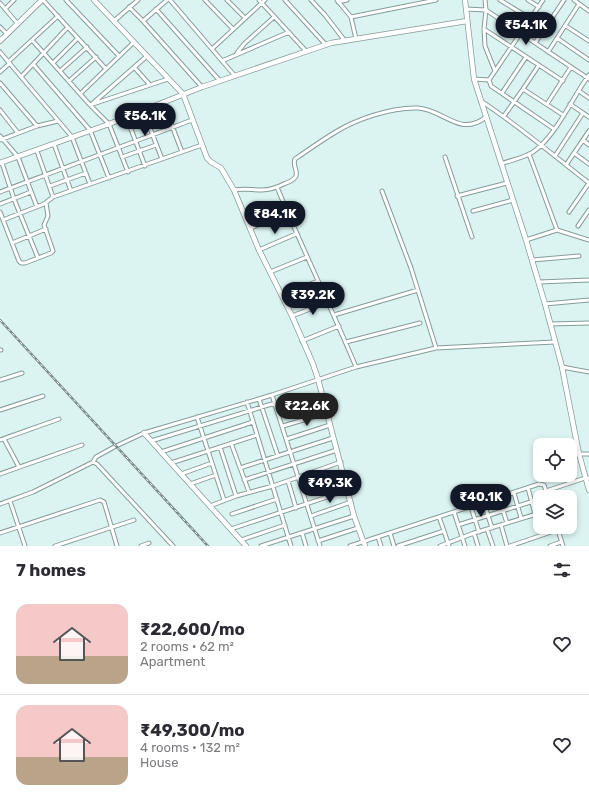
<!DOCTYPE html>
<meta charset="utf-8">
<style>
body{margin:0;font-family:Rubik,sans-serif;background:#f2f2f3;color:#2b2b33;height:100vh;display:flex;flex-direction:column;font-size:15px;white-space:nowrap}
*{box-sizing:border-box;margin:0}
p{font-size:13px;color:#7c7c81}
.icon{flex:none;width:22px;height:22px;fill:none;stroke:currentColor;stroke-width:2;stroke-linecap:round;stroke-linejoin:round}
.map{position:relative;height:546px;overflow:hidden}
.side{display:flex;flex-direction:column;background:#fff;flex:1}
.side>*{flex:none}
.fabs{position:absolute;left:533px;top:438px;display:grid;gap:8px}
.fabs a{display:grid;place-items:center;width:44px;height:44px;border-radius:8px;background:#fff;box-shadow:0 2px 6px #0003;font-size:20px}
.price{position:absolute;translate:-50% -34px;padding:0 9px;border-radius:14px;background:#111827;color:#fff;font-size:13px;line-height:26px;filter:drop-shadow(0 1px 2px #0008)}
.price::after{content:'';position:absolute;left:50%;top:24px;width:12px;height:9px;margin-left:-6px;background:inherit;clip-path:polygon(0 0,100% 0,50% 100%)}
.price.current{background:#222;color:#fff}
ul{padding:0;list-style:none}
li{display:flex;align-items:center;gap:12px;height:100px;padding:0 16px}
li+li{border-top:1px solid #e1e1e2}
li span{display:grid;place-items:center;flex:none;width:112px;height:80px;border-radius:12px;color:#555}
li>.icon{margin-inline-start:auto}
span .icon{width:48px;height:48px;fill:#fffc;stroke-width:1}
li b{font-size:17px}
h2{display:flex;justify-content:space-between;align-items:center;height:48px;padding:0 16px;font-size:17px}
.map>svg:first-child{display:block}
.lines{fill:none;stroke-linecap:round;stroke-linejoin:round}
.street-casing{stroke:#859c9a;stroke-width:5}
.secondary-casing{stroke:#859c9a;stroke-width:6}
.street{stroke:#fff;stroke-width:3}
.secondary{stroke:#fff;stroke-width:4.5}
.rail-casing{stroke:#798a88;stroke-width:2.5}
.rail{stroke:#fff;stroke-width:1;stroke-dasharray:3;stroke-linecap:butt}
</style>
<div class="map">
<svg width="589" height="546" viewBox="0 0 589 546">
<rect width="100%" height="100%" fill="#dbf4f2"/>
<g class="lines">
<defs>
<path id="street" d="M43 0 106 69 134 42
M66 0 119 56
M167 0 143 21 202 87
M170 0 235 76
M205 0 233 29
M227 0 245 18
M259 0 306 51
M285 0 326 45
M311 0 325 15 345 41
M337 0 351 17
M485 0 486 10 484 29 563 81
M500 0 531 19
M528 0 539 7
M543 0 489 80 491 86 554 129
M574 0 589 11
M338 2 347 0
M0 3 17 23
M129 7 143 21
M5 9 14 0
M156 9 220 81
M466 9 486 10 589 79
M114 21 138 0
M566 26 589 41
M0 27 7 34
M484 29 485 46 495 71
M557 38 589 60
M356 39 351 17 436 0
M32 40 90 105 109 124 128 172
M535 43 564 0
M212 49 265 0
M0 52 72 137 90 184
M548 52 579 4
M237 53 244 44 274 17
M222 61 289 32
M8 62 58 16
M53 63 78 38
M33 64 90 130 109 178
M134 67 150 85
M60 71 87 47
M0 72 10 63
M21 77 68 27
M474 79 489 80
M69 81 96 57
M0 83 37 126 58 121
M523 89 539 65
M579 91 589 98
M502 93 526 57
M80 94 106 69
M481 101C519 126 553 155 589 183
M163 102 182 152
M92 104 147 56
M547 104 571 67
M570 104 589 117
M90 105 168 79
M0 110 18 133
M143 110 162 159
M126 116 145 166
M504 116 523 89 563 115
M0 136 18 157 37 207
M0 140 37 126
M583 140 589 145
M54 144 71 191
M37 151 53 197
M574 153 589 164
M529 154 557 230
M555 156 583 113
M122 157 156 145
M445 157 472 237
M2 163 14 199 38 258
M501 164C511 160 524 158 533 152 556 136 572 98 589 75
M566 165 589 131
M50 186 86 173
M277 187C302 248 331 307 356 367
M234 190C244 188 252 190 262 190 271 190 278 187 286 183 289 182 294 180 296 176 298 170 292 165 295 159 308 150 321 141 334 133 356 119 392 107 418 108 443 109 460 138 486 117
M382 191 411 268 436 348
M0 192 192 120
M457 196 507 183
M0 204 31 192
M473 211 513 200
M0 212 19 261 21 263H25L51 253 53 251 44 225 48 216 46 203
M569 212 589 183
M3 220 44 204 53 197 202 145
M578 226 589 210
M251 228 288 212
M526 240 557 230 589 240
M12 243 46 229
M259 250 296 234
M532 260 579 256
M270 272 307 257
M539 282 589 280
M282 295 318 281
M545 304 589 300
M334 315 418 290
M292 316 328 302
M550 324 589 323
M302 341 339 326
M346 342 420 323
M0 350H1
M562 367 589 372
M0 380 22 373
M272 395 320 546
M259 399 278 456
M247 402 291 546
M0 410 43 396
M278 413 323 400
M197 417 224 500
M283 426 327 413
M4 439 19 467
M287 439 330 425
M0 440 59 419
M151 441 275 403
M231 443 249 492
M220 447 236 496
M161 452 253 422
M579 454H589
M93 462 96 457 116 446 144 433 272 395 356 367 436 348 555 342
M171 463 257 435
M240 468 333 438
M0 474 82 445
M181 474 212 463
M244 480 337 450
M288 481 296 508
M190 484 216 475
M528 488 535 514
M546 491 585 478H589
M304 492 345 478
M514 493 521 518
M499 498 507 523
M10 501 25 546
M484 503 492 528
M0 504 33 492 93 462 97 464 173 546
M210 506 236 496 273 486 341 462
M471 507 479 532
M454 512 465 546
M232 514 277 499
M311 516 351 502
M458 525 540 499
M501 525 507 546
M557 527 563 546
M231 529 348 490
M487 529 493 546
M444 531 449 546
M0 533 100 500 104 502 117 546
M302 533 306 546
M390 533 394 546
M474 533 478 546
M378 537 381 546
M241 540 285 525
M318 541 358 528
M55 546 134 520
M141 546 149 543
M261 546 354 516
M350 546 539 484 544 485 548 497
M398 546 444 531 439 517
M440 546 474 533 540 513
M510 546 557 530
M550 546 561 542"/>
<path id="secondary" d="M94 0 183 94 207 158 211 162 221 168 234 190 259 250 292 316 313 364 318 379 354 516 365 546
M465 0 474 79 526 240 545 304 562 367 579 454 589 490
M0 41 42 0
M0 163 109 124 202 87 331 43 467 21
M144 433 246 546"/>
</defs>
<use href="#street" class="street-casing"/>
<use href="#secondary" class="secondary-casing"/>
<use href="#street" class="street"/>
<use href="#secondary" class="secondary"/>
<defs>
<path id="rail" d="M0 320 208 546"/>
</defs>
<use href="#rail" class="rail-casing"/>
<use href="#rail" class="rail"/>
</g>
</svg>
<div class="fabs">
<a><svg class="icon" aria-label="locate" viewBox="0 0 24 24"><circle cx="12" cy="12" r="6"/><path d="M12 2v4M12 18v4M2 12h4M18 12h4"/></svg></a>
<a><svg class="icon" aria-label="layers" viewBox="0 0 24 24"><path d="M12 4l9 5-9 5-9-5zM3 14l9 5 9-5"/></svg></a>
</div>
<b class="price" style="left:526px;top:46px">₹54.1K</b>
<b class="price" style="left:145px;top:137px">₹56.1K</b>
<b class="price" style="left:275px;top:235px">₹84.1K</b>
<b class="price" style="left:313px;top:316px">₹39.2K</b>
<b class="price current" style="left:307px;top:427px">₹22.6K</b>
<b class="price" style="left:330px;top:504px">₹49.3K</b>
<b class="price" style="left:481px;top:518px">₹40.1K</b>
</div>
<section class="side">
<h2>7 homes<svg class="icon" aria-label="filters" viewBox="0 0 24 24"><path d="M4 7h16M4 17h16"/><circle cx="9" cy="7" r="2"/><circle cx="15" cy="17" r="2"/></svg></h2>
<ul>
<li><span style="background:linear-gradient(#f6c9c9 65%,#b9a48a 0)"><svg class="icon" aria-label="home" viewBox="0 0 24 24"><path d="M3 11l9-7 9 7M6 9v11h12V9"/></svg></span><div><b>₹22,600/mo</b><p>2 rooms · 62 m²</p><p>Apartment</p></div><svg class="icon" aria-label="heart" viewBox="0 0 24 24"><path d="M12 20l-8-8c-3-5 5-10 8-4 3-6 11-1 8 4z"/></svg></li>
<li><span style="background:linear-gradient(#f6c9c9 65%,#b9a48a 0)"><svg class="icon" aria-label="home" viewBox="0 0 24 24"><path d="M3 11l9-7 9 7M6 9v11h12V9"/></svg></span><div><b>₹49,300/mo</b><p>4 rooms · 132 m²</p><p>House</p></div><svg class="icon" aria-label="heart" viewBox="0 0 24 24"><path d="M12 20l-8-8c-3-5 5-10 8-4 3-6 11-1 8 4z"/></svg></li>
</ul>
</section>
